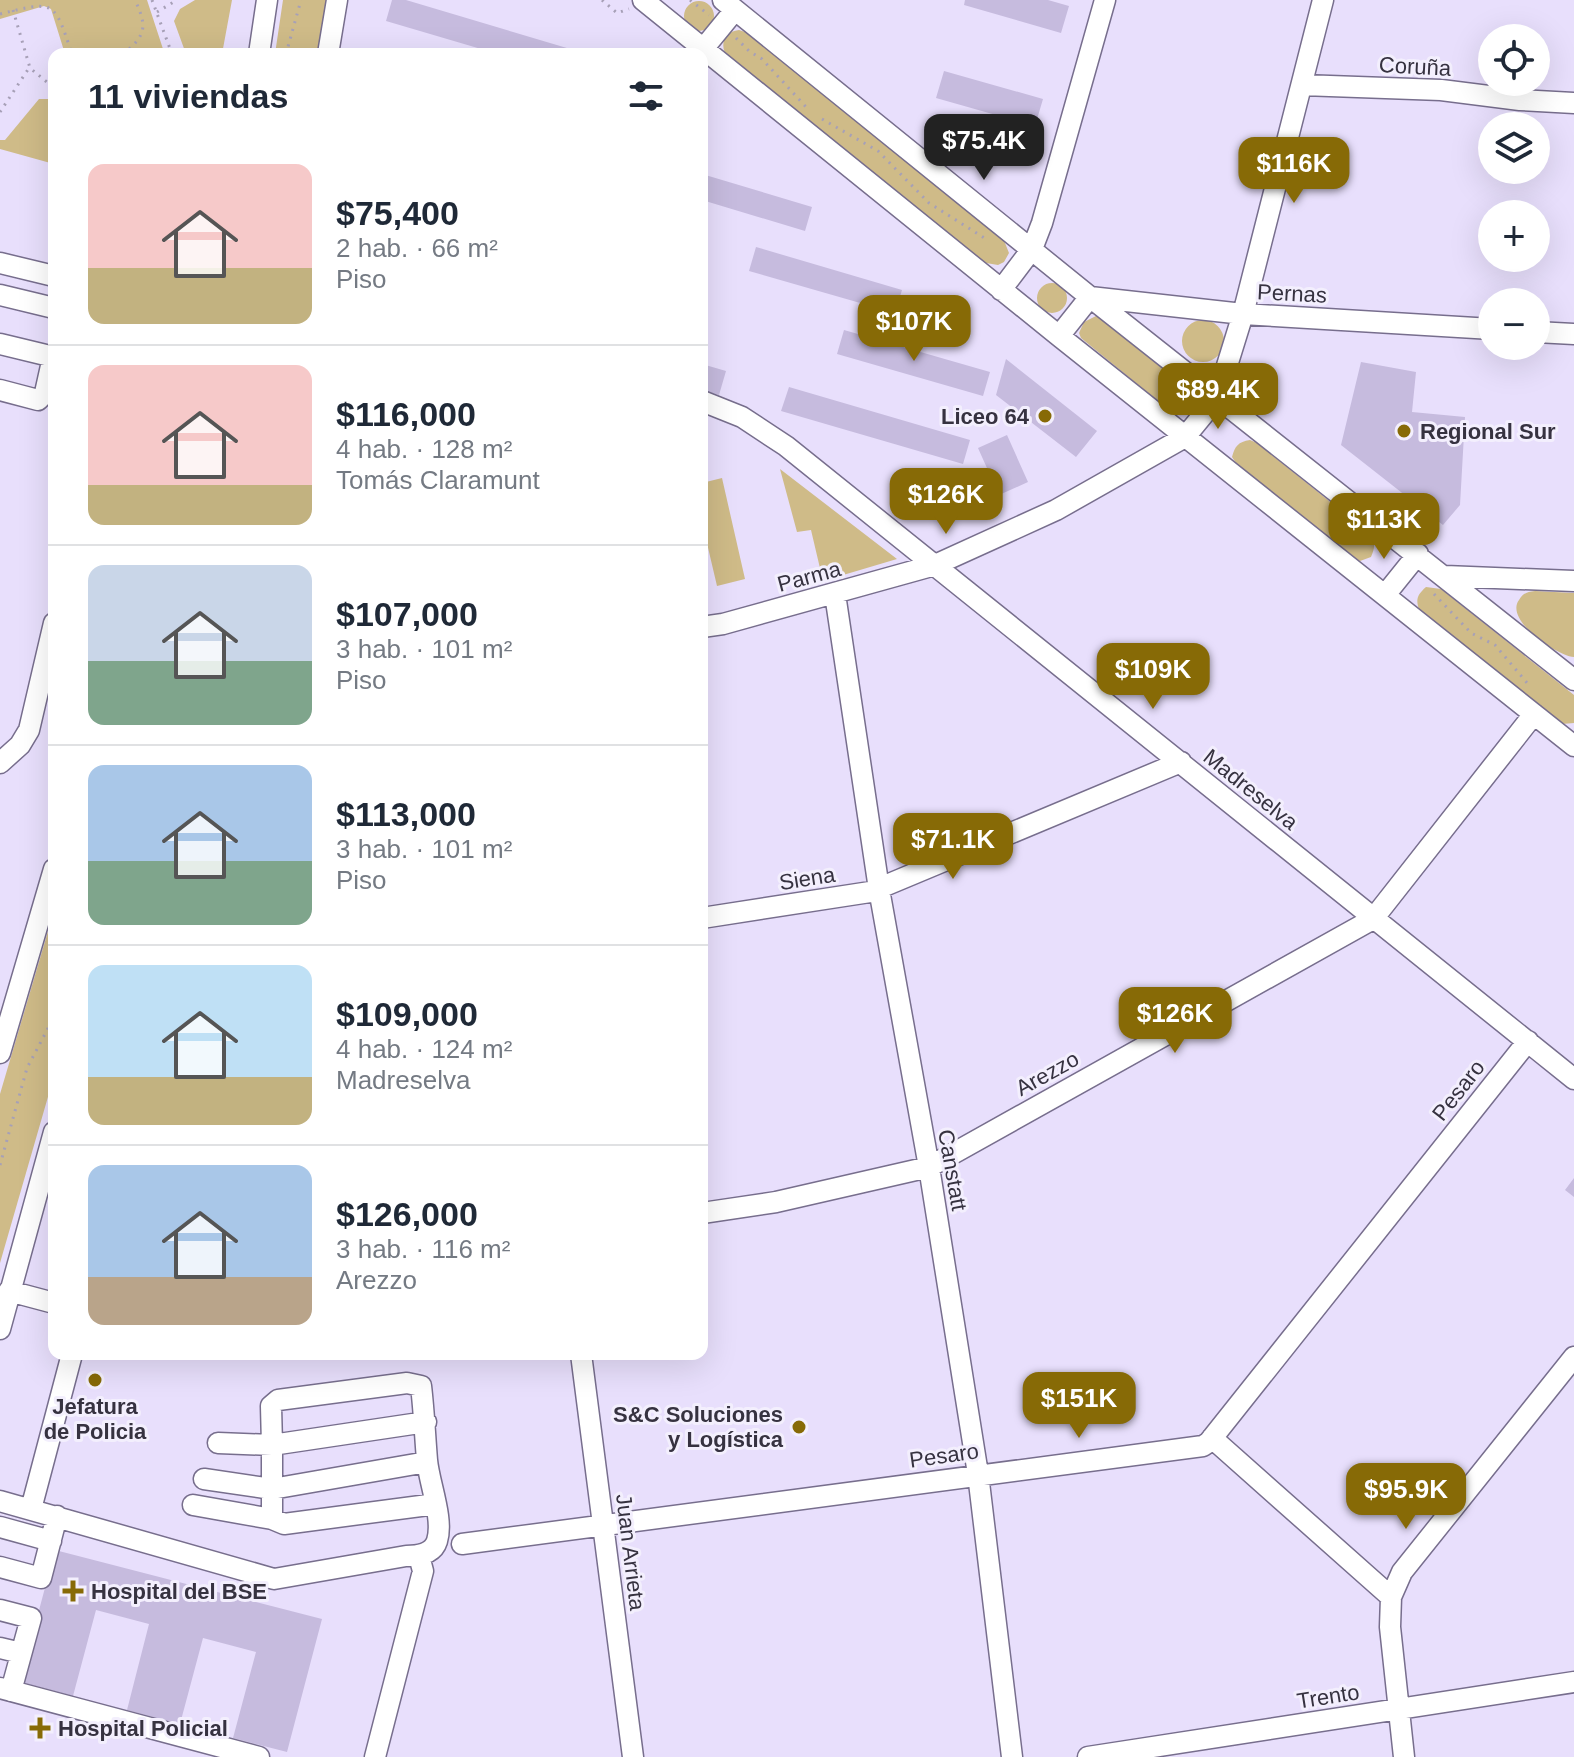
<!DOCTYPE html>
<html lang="es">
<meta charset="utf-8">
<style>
body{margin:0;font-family:Helvetica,sans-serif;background:#f2f2f3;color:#1f2937;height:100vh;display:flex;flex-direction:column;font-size:30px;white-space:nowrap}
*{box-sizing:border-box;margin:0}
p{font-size:26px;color:#747a83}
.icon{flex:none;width:44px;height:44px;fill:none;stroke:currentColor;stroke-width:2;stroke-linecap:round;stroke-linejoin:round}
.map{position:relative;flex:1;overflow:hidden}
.drawer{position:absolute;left:48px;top:48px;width:660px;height:1312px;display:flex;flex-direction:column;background:#fff;border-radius:16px;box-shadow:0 8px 32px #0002}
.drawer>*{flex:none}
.controls{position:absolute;left:1478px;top:24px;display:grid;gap:16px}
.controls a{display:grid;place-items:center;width:72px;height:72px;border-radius:50%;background:#fff;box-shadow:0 8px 32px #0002;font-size:40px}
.price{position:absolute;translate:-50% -68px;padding:0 18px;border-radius:16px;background:#876a06;color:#fff;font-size:26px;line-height:52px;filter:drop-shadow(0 2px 4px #0008)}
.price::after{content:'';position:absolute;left:50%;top:48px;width:24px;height:18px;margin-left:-12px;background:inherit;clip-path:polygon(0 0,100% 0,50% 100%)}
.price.current{background:#222;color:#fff}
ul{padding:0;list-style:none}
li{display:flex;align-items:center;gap:24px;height:200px;padding:0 40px}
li+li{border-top:2px solid #e0e1e3}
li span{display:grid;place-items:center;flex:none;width:224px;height:160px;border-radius:16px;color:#555}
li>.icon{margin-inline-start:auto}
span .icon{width:96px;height:96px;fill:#fffc;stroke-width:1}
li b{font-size:34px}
h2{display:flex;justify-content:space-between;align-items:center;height:96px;padding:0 40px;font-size:34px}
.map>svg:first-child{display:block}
.green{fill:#cfbb88}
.building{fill:#c6bbde}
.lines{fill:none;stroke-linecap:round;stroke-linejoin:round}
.minor-casing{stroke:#776e8d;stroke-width:23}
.path{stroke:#a7a0b7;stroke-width:3;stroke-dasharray:2 6;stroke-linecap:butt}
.minor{stroke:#fff;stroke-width:20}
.poi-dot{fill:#876a06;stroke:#f3effd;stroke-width:3}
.labels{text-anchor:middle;stroke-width:6;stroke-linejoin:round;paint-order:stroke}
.street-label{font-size:22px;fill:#363240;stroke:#f3effd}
.poi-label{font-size:22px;font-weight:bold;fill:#363240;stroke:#f3effd;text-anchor:start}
</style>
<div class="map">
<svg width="1574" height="1757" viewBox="0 0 1574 1757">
<rect width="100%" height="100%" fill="#e8dffc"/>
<path class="green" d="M0 0H147L163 49 162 54H65L51 9 44 6 0 19Z
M195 0H232L222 54H186L174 21 180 9Z
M283 0H329L320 54H275Z
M684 16a15 15 0 1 1 30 0a15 15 0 1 1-30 0Z
M739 30 745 32 1003 238 1009 253 1004 262 998 265 986 263 728 58C719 46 723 32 739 30Z
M39 99H49L54 103V164L0 149V140H5Z
M1037 298a15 15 0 1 1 30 0a15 15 0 1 1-30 0Z
M1096 316 1102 317 1184 384 1190 391V397L1182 408 1170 411 1081 338 1079 333 1084 322Z
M1182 341a21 21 0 1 1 42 0a21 21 0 1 1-42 0Z
M1250 440 1257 443 1369 533C1376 542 1375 547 1371 557L1360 561 1352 558 1236 463 1232 457C1235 446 1238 442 1250 440Z
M780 469 897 559 823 581 811 530 797 532Z
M722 478 745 579 717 586 702 522V483Z
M1426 587 1441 589 1574 695V723L1562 724 1557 721 1420 612C1415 600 1417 595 1426 587Z
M1535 591 1574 593V657C1557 656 1504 620 1519 600 1523 593 1527 592 1535 591Z
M54 911V1076L0 1263V1094Z"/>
<path class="building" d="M392 0H406L587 54H498L386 21Z
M965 0H1048L1069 6 1061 33 964 5Z
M944 71 1043 99 1035 126 936 98Z
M702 174 812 207 805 231 702 200Z
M756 247 902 290 895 313 749 271Z
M844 330 990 372 983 396 837 354Z
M1006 359 1097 431 1076 457 996 395Z
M1361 362 1416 372 1412 412 1465 417 1460 505 1443 525 1341 445Z
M702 364 726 371 719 395 702 390Z
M789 387 970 440 963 464 781 411Z
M1007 435 1028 482 999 495 978 448Z
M1574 1178V1197L1565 1190Z
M55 1550 322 1619 287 1752 233 1738 256 1652 203 1638 180 1724 127 1710 149 1624 96 1610 73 1696 20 1682Z"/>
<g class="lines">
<defs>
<path id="minor" d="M643 0 1059 336 1574 746
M723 0 1090 297 1574 680
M703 49 735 10
M259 54 267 0
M328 54 337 0
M1302 85 1441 90 1520 100 1574 103
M0 263 54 276
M1001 290 1032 249 1042 223 1105 0
M0 295 54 308
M1536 332 1574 334
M1059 336 1090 297 1243 314 1492 329
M0 344 54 357
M0 390 38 400 45 393 53 357
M702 401 742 417 786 446 1574 1079
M1445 576 1574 581
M835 594 879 889 929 1167 978 1474 1012 1757
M1385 595 1418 554
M702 627 723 624 935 565 1056 510 1185 437 1217 398 1243 314 1323 0
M0 763 20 745 29 730 54 623
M702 918 870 892 1181 762
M0 1053 54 869
M702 1213 776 1202 929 1167 1373 919 1534 714
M9 1291 54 1303
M0 1329 54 1132
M581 1354 633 1757
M1212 1438 1391 1597
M427 1462 272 1489V1519L284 1524 436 1504
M204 1479 272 1489V1445L426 1422
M0 1501 274 1579 406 1556C418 1556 433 1554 437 1541 444 1519 429 1483 427 1460 425 1436 424 1411 421 1386L407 1383 278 1400 271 1406 272 1445 218 1443
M193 1505 272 1519
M31 1509 72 1354
M0 1527 51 1541
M462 1544 1203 1446 1209 1442 1528 1041
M0 1567 41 1578 57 1516
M0 1610 31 1618 11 1691
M0 1648 21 1653
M0 1688 259 1757
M375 1757 423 1571 419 1556
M1088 1757 1574 1682
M1404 1757 1390 1627 1391 1597 1402 1572 1574 1357"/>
</defs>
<use href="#minor" class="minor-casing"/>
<path class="path" d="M152 0 172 54
M602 0 617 13 629 9
M690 0 709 15
M13 10 30 68 54 88
M157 12 177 0
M0 14C56 0 54 1 72 54
M736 38 749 51 762 59 807 108
M123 54C147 35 147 26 135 0
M286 54 301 0
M0 112 29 68
M822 119 878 151 929 203 986 239
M1434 594 1471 633 1495 645 1528 684
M0 1165 27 1068 54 1017"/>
<use href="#minor" class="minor"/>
</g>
<g class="poi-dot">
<circle cx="1045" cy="416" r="8"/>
<circle cx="1404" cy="431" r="8"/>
<circle cx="95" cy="1380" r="8"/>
<circle cx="799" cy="1427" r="8"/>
<path d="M69 1579h8v8h8v8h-8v8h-8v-8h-8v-8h8z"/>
<path d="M36 1716h8v8h8v8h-8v8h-8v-8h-8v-8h8z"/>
</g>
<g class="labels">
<g class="street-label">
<text transform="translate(1415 66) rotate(3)" y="8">Coruña</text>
<text transform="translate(1292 293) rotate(3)" y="8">Pernas</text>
<text transform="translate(809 576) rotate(-15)" y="8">Parma</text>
<text transform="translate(1251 789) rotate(39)" y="8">Madreselva</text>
<text transform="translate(807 878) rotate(-9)" y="8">Siena</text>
<text transform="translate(1047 1073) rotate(-29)" y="8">Arezzo</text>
<text transform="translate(1458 1090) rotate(-52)" y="8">Pesaro</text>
<text transform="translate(953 1170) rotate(80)" y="8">Canstatt</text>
<text transform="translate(944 1455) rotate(-8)" y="8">Pesaro</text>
<text transform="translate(631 1552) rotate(83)" y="8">Juan Arrieta</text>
<text transform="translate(1328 1696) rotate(-9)" y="8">Trento</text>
</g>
<g class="poi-label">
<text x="1029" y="424" text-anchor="end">Liceo 64</text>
<text x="1420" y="439">Regional Sur</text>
<text x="95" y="1414" text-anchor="middle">Jefatura<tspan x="95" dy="25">de Policia</tspan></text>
<text x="783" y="1422" text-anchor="end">S&amp;C Soluciones<tspan x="783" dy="25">y Logística</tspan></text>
<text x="91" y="1599">Hospital del BSE</text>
<text x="58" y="1736">Hospital Policial</text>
</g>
</g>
</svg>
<div class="controls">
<a><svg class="icon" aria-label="locate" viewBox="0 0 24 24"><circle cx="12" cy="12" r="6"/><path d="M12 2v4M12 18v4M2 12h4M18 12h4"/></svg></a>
<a><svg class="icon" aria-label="layers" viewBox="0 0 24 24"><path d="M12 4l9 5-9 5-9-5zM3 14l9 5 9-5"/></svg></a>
<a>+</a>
<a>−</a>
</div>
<b class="price current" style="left:984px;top:182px">$75.4K</b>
<b class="price" style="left:1294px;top:205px">$116K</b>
<b class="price" style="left:914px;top:363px">$107K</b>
<b class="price" style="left:1218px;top:431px">$89.4K</b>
<b class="price" style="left:946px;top:536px">$126K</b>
<b class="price" style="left:1384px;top:561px">$113K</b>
<b class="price" style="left:1153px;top:711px">$109K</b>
<b class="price" style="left:953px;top:881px">$71.1K</b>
<b class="price" style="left:1175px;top:1055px">$126K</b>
<b class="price" style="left:1079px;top:1440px">$151K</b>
<b class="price" style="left:1406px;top:1531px">$95.9K</b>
<section class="drawer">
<h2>11 viviendas<svg class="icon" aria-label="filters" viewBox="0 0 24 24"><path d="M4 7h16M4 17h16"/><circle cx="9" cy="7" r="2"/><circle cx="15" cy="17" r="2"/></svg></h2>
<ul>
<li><span style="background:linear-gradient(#f6c9c9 65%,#c2b280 0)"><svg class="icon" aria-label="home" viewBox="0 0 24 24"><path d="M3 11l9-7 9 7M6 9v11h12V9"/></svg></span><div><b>$75,400</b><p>2 hab. · 66 m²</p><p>Piso</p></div></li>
<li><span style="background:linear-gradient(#f6c9c9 75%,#c2b280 0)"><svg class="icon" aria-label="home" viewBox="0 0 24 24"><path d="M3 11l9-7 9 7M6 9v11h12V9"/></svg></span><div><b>$116,000</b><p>4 hab. · 128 m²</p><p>Tomás Claramunt</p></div></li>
<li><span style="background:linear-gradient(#c9d6e8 60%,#7fa58c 0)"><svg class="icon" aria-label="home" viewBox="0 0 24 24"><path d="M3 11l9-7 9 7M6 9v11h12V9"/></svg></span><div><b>$107,000</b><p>3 hab. · 101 m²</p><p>Piso</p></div></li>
<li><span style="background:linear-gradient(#a9c7e8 60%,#7fa58c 0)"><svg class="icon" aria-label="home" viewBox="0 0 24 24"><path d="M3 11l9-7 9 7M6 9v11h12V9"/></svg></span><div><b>$113,000</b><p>3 hab. · 101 m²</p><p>Piso</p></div></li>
<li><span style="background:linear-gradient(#bfe0f5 70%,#c2b280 0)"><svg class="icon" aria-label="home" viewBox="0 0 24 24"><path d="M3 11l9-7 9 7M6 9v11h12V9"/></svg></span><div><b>$109,000</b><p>4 hab. · 124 m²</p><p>Madreselva</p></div></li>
<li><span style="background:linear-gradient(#a9c7e8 70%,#b9a48a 0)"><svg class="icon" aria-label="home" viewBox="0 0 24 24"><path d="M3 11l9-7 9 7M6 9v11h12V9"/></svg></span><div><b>$126,000</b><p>3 hab. · 116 m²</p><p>Arezzo</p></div></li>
</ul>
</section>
</div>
